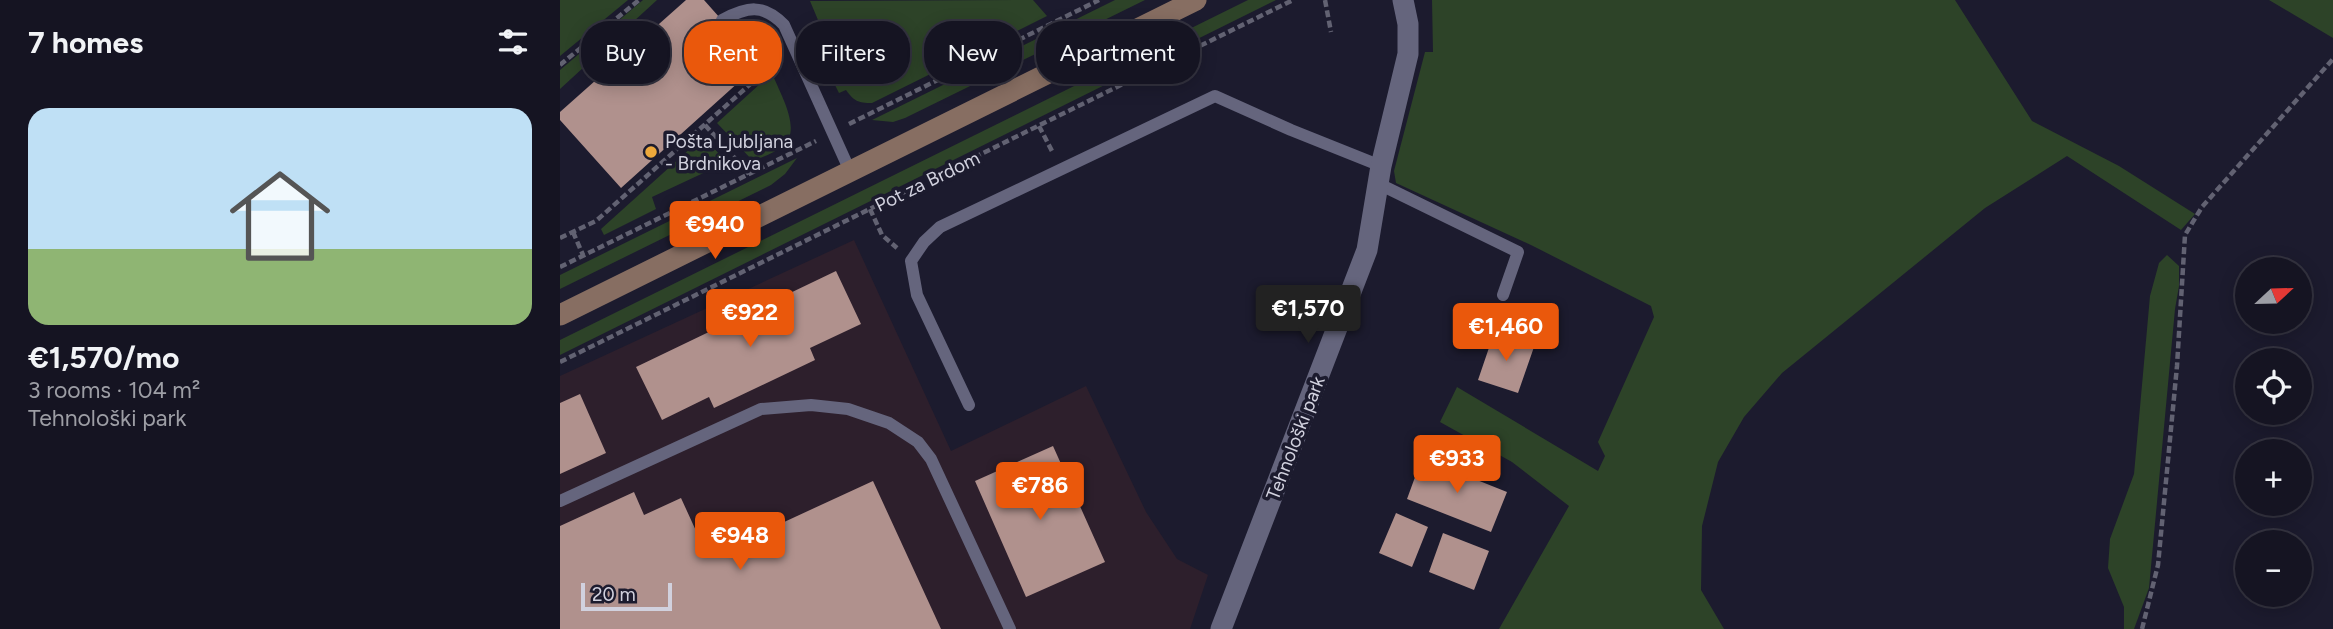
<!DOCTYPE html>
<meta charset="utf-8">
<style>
body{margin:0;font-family:Figtree,sans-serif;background:#1e1d2a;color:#f1f3f6;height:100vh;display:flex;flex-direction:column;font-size:26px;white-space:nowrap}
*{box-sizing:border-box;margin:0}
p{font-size:23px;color:#9d9ea5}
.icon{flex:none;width:38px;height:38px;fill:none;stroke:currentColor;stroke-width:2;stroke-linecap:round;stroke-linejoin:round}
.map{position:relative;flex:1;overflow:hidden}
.sheet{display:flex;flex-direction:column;background:#151422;width:560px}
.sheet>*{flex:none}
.hud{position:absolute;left:21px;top:21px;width:665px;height:63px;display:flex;gap:14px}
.needle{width:46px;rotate:68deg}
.controls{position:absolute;left:1675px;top:257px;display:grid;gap:14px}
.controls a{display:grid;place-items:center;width:77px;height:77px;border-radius:50%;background:#151422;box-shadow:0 4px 18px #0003,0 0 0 2px #343340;font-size:35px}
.scale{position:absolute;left:21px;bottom:18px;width:91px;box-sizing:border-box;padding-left:7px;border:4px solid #d1d1de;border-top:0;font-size:19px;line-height:24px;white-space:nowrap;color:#d1d1de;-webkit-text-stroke:5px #1c1b2e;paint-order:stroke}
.price{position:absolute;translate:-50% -60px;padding:0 16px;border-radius:7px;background:#ea580c;color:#fff;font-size:23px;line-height:46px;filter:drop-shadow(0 2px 4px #0008)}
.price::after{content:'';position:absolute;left:50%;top:42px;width:21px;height:16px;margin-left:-10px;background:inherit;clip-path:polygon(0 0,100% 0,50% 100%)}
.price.active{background:#222;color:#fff}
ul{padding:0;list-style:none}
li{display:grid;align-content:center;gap:14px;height:371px;padding:0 28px}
li span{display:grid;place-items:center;height:217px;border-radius:21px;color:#555}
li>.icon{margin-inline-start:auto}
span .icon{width:126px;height:126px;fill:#fffc;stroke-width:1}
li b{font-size:30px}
h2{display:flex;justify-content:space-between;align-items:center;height:84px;padding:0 28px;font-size:30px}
.tag{padding:0 24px;border-radius:28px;background:#151422;box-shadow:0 4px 18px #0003,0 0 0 2px #343340;font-size:24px;line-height:63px}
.tag.active{background:#ea580c;color:#fff}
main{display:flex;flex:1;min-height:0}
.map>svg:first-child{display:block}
.commercial{fill:#2d1f2c}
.green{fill:#2d4328}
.building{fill:#b0918d}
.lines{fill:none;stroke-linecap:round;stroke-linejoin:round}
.path{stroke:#626272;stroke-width:4.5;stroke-dasharray:7 3.5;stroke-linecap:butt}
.lane{stroke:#65657d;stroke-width:12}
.street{stroke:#65657d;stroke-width:21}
.secondary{stroke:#876e62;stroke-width:21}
.poi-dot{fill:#eda83b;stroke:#1c1b2e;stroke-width:2.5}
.labels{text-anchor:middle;stroke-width:7;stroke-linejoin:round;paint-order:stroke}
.poi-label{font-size:19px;fill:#d1d1de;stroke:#1c1b2e;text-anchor:start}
.street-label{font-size:19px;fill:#d1d1de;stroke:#1c1b2e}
</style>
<main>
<section class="sheet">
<h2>7 homes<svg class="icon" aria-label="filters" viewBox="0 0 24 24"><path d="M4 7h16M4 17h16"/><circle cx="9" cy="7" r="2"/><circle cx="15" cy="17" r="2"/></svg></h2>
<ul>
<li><span style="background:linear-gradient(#bfe0f5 65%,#8fb573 0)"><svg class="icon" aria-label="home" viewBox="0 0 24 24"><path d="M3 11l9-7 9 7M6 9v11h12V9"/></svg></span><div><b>€1,570/mo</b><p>3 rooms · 104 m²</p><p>Tehnološki park</p></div></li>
</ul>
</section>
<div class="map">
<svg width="1773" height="629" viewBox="0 0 1773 629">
<rect width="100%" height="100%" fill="#1c1b2e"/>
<path class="commercial" d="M294 240 391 451 526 386 586 512 617 559 648 575 630 629H0V376Z"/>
<path class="green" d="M0 0H68L0 56Z
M83 0H97L0 89V70Z
M473 0 487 16 312 103C298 103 294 101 286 90L279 93 268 71 277 65 250 1Z
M555 0H585L345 118 333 122 312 120Z
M688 0H716L0 355V340Z
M872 0H1395L1472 121 1559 166 1635 214 1621 230 1507 156 1425 208 1222 373 1184 417 1158 462 1142 526 1141 590 1164 629H939L1009 506 952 462 880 422 897 387 1038 471 1045 456 1038 442 1094 317 1091 306 973 246 836 183 834 171 865 52H873Z
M1709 0H1773V38Z
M212 73C219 92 243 130 223 146 215 153 202 157 193 161L157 123Z
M143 137 167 162 92 197 96 209 44 235 41 229Z
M237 158 225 174 211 185 0 289V275Z
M1607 255 1619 266V286L1615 309 1589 588 1574 629H1564V607L1548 568 1550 539 1574 474 1590 296 1599 263Z"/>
<path class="building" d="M126 0H144L200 63 61 188 0 120V112Z
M276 271 301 324 250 348 255 360 154 408 149 397 102 420 76 367Z
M934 333 974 347 958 393 918 380Z
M20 394 46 453 0 474V403Z
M493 446 545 562 466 597 415 481Z
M862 458 947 492 931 532 847 499Z
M313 481 381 629H0V526L74 492 84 515 121 498 148 557Z
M836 513 868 527 852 567 819 553Z
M883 533 929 551 914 590 869 572Z"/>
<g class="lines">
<path class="path" d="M765 0 771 32
M0 65 79 0
M289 124 539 0
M145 125 189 174
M479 126 493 153
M310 209 322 235 337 248
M13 232 23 255
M0 238 36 221 213 64 206 50 211 43
M0 267 256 141
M0 362 733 0
M1582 629 1598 565 1617 366 1625 235 1642 207 1773 59"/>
<path class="lane" d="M162 20C187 7 203 3 224 25L290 171
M819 184 958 252 943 295
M409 405 357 295 351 261 364 242 380 227 655 96 731 130 821 166
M0 501 201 409 251 405 288 409 329 423 358 442 371 459 450 629"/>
<path class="street" d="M661 629 807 250 821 166 848 54V24L843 0"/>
<path class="secondary" d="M0 315 636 0"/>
</g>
<circle class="poi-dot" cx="91" cy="152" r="7"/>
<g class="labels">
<g class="poi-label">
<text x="105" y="148">Pošta Ljubljana<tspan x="105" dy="22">- Brdnikova</tspan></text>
</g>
<g class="street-label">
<text transform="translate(367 181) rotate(-26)" y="7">Pot za Brdom</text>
<text transform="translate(735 438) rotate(-69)" y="7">Tehnološki park</text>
</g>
</g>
</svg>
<div class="controls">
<a><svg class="needle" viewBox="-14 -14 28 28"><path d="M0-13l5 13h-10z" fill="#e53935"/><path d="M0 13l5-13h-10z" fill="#9d9ea5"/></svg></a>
<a><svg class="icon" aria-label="locate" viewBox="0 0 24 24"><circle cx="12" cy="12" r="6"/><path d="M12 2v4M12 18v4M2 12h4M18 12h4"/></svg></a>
<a>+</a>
<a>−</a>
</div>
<div class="scale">20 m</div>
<b class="price" style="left:155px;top:261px">€940</b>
<b class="price active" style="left:748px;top:345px">€1,570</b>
<b class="price" style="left:190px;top:349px">€922</b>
<b class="price" style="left:946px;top:363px">€1,460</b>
<b class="price" style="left:897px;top:495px">€933</b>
<b class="price" style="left:480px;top:522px">€786</b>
<b class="price" style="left:180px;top:572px">€948</b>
<div class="hud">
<a class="tag">Buy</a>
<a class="tag active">Rent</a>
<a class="tag">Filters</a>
<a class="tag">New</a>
<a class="tag">Apartment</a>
</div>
</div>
</main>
